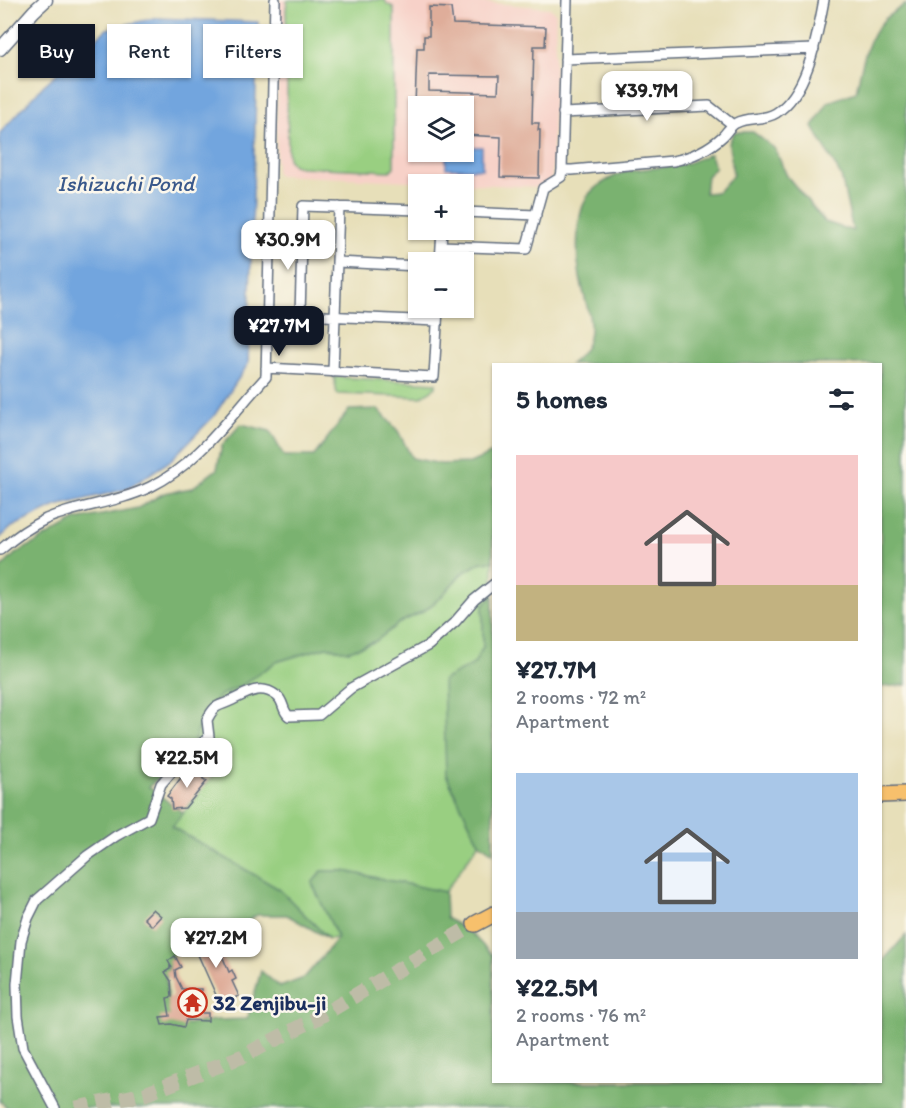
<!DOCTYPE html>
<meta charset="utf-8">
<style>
body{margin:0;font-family:Itim,sans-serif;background:#f6f6f7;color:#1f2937;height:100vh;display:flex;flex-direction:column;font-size:22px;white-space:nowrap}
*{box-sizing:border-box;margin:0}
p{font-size:20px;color:#747a83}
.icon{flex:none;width:33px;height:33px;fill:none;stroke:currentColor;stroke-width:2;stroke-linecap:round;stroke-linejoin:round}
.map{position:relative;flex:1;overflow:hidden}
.drawer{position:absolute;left:492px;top:363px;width:390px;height:720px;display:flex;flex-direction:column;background:#fff;border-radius:0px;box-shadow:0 2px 4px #0004}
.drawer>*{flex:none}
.hud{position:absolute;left:18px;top:24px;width:384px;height:54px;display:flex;gap:12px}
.fabs{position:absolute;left:408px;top:96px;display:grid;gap:12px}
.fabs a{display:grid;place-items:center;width:66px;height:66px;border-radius:0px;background:#fff;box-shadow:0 2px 4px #0004;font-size:30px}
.price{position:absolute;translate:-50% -51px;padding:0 14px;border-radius:12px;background:#fff;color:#222;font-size:20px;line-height:39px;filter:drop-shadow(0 2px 3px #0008)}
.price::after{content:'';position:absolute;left:50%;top:36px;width:18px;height:14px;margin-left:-9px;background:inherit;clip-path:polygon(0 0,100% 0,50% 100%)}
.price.current{background:#111827;color:#fff}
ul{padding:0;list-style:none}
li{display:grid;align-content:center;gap:12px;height:318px;padding:0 24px}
li span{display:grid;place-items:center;height:186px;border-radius:0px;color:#555}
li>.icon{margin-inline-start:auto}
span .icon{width:108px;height:108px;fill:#fffc;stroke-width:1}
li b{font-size:26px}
h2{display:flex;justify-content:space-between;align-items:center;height:72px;padding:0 24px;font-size:26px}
.pill{padding:0 21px;border-radius:0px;background:#fff;box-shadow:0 2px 4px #0004;font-size:21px;line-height:54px}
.pill.current{background:#111827;color:#fff}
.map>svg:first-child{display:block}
.built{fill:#f7d1c8;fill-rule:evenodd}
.green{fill:#99cf81;stroke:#5a7f70;stroke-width:1.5}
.forest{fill:#7ab26f;stroke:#4a7066;stroke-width:1.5}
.water{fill:#72a5de;stroke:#466a9e;stroke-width:1.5}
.building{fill:#dfad9a;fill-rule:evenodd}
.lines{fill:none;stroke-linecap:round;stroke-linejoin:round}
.primary-tunnel{stroke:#bebca7;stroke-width:15;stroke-dasharray:15 8;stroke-linecap:butt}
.minor-casing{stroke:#626d7e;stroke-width:12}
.tertiary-casing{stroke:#626d7e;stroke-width:15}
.primary-casing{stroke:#626d7e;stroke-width:18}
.minor{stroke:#fff;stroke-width:9}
.tertiary{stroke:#fff;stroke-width:12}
.primary{stroke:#f7c06c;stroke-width:15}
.labels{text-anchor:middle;stroke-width:5;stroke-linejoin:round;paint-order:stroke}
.poi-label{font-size:21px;font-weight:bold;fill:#1b2f5e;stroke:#fbf7ec;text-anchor:start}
.water-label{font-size:22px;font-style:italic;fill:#39588b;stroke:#fbf7ec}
</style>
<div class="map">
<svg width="906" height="1108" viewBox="0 0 906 1108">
<rect width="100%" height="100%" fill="#fbf7ec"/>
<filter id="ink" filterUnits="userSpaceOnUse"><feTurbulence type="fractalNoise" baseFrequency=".0167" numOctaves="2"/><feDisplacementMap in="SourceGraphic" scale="12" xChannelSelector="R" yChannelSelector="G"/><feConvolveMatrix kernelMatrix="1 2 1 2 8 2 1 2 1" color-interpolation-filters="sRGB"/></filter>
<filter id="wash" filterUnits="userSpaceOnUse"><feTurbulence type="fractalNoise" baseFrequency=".008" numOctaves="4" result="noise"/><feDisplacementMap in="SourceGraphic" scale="24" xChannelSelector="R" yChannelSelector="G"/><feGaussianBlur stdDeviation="1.35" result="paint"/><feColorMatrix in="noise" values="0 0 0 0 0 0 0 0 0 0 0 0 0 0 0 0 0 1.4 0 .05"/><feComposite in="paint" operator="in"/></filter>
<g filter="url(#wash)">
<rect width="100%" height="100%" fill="#e7dfb9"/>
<path class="built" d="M279 0H455L550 8 556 14 552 178 537 187 276 175ZM418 106H464V152H418Z"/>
<path class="green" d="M290 0H385L387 4 393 7 394 11V167L390 171 300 167 293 165 288 159 286 10 287 1Z
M334 377 436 383V387L421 397 337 394Z
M493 561V596L483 606V647L474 664 446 775 479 843 445 892 344 871H322L312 883 338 938 329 939 279 889 172 827 221 765 193 744 201 718 219 696 244 684 276 662 326 647 349 651 376 641 399 623 424 611 441 597 461 574 481 562Z"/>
<path class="forest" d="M906 4V685L881 687 880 364H570C604 339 586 310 580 277 576 255 575 211 590 193 596 186 609 179 617 175 629 168 663 168 680 165 690 163 700 158 710 154L715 168 707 176 705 193 718 192 733 175 729 143 734 132H753L775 149 787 176 825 222 853 231 841 176 813 127 828 102 856 92C861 69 866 39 883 21 889 14 899 9 906 4Z
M378 409 398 431 412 458 441 464 470 463 493 453V561L481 562 461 574 441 597 424 611 399 623 376 641 349 651 326 647 276 662 244 684 219 696 201 718 193 744 149 787 183 813 172 827 279 889 329 939 287 915H257L240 926 211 923 187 932 174 949 166 978 169 1006 180 1025 215 1020 247 1019 261 971 280 987 304 978 338 938 312 883 322 871H344L445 892 446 918 471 933 491 954H493L494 1082H880L881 963 906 935V1108H7L0 1101V569L15 554 76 520 138 508 164 493 192 488 217 469 222 445 241 424 270 431 284 456H314L349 410Z
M493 596V853L479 843 446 775 443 680 474 664 483 647V606Z"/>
<path class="water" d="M155 18 258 22 248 364 214 416 170 461 127 489 56 506 12 527 0 538V133L43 86 107 29Z
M464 147H482V169L446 168V152H464Z"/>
<g id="blocks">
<path class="building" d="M429 7 451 8 453 24 546 27 545 46H534L532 123H539L538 130H540L539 178 500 177 501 137 464 135V106H415L417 48H424V36H429ZM429 75 499 76 498 93 429 91Z
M189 767 193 770 201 769 203 779 207 781 185 808 172 809 171 799 167 796Z
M153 909 161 916 152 926 144 918Z
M198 935 202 942 209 938 213 944 217 942 223 952 221 953 229 972 232 970 236 979 232 981 239 996 220 1004 191 939Z
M175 956 181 967 175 970 176 977 182 989H201V1013H208V1021L186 1020 184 1027 171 1024 162 1025 160 1017 170 1016 167 998 172 997 171 981 165 972 170 969V966L172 968 168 961Z"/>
</g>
</g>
<g filter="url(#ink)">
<use href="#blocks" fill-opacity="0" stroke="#626d7e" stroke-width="1.5"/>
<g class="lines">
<path class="primary-tunnel" d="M76 1108 145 1094 243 1056 319 1017 475 924"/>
<defs>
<path id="minor" d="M567 0 562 170H572L673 161C693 157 708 150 723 136 727 132 730 126 736 123 748 116 764 121 776 113 809 92 817 35 824 0
M565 59 814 49
M563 113 709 106 733 125
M418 210 303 206 300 315 437 321
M464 212 536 215
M441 246 526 249 543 188 561 177 562 170
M337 262 418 266
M440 262 442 230
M266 368 434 377 438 308
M333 372 339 207
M0 550C14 538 29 527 46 519 79 505 117 503 150 487 198 464 231 415 266 377L275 0
M55 1108 23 1048 18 1016 17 984 21 941 28 918 37 900 87 856 116 836 149 818 161 784 174 769 209 737 207 720C209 716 212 711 215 708 218 705 224 704 228 702 245 695 259 682 277 696 284 701 282 711 289 716L319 715 351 688 429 645 455 622 474 600 494 584"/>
<path id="tertiary" d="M0 49 34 11 46 0"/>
<path id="primary" d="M880 795 906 794
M475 924 494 914"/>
</defs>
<use href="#minor" class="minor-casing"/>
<use href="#tertiary" class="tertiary-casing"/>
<use href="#primary" class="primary-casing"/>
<use href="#minor" class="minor"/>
<use href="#tertiary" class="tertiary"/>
<use href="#primary" class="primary"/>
</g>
</g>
<defs>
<symbol id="temple-ring" viewBox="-11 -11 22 22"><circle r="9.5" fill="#fbf7ec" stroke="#c8321e" stroke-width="1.5"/><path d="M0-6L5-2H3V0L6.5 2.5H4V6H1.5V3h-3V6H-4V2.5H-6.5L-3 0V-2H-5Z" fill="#c8321e"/></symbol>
</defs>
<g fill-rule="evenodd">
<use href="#temple-ring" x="176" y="986" width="33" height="33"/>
</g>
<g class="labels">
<g class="poi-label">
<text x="213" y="1010">32 Zenjibu-ji</text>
</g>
<g class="water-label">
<text x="126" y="191">Ishizuchi Pond</text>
</g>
</g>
</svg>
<div class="fabs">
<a><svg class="icon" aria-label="layers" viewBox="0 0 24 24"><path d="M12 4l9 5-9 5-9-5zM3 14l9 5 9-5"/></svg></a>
<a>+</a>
<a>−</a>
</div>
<b class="price" style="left:647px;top:122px">¥39.7M</b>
<b class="price" style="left:288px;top:271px">¥30.9M</b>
<b class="price current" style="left:279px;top:357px">¥27.7M</b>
<b class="price" style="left:187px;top:789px">¥22.5M</b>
<b class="price" style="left:216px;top:969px">¥27.2M</b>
<div class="hud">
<a class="pill current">Buy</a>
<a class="pill">Rent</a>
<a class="pill">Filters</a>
</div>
<section class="drawer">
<h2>5 homes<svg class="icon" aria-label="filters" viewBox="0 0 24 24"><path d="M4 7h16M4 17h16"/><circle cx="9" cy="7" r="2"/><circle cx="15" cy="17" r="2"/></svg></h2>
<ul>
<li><span style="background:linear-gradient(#f6c9c9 70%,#c2b280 0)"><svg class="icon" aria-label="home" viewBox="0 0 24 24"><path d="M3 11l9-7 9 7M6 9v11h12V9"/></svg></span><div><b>¥27.7M</b><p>2 rooms · 72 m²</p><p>Apartment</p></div></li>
<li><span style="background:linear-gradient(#a9c7e8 75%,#9aa5b1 0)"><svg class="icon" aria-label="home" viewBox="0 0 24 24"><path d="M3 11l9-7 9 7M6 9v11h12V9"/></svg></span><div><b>¥22.5M</b><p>2 rooms · 76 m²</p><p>Apartment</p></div></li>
</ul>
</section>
</div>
